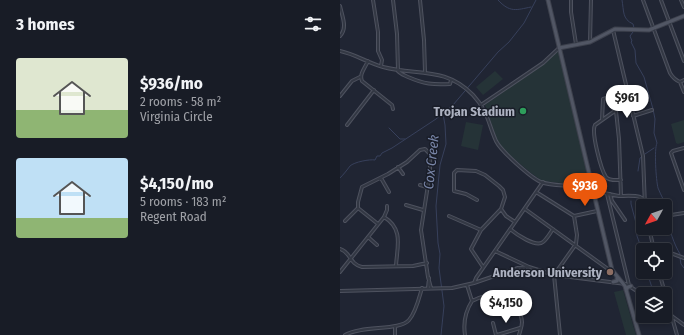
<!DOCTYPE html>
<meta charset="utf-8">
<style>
body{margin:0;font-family:"Fira Sans Condensed",sans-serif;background:#21252e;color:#f1f3f6;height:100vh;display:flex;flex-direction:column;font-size:15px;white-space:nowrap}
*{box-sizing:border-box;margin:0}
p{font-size:13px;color:#9fa1a7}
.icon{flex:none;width:22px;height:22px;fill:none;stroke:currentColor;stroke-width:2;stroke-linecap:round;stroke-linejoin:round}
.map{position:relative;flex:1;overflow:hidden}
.details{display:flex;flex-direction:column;background:#181c26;width:340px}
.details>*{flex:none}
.needle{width:26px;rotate:230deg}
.controls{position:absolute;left:296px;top:199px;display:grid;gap:8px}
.controls a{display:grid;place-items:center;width:36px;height:36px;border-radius:4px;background:#181c26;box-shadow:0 2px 6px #0003,0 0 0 1px #363a43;font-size:20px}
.price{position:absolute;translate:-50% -34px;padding:0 9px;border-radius:14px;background:#fff;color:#222;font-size:13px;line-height:26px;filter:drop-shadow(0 1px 2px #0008)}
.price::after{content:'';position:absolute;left:50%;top:24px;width:12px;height:9px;margin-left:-6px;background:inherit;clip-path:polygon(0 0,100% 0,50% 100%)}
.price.current{background:#ea580c;color:#fff}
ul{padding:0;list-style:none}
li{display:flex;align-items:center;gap:12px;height:100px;padding:0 16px}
li span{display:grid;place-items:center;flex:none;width:112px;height:80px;border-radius:4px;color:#555}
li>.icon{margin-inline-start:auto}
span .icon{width:48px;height:48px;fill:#fffc;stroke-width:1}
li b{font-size:17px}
h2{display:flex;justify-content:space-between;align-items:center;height:48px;padding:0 16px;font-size:17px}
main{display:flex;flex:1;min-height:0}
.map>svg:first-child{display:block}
.green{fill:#253337}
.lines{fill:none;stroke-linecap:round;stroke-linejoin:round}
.stream{stroke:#37405b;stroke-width:1}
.minor-casing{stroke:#4e525f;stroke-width:4}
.major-casing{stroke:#3d414d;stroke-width:5}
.minor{stroke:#333844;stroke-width:2}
.major{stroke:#515664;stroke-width:3}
.leisure-dot{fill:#2e9e5b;stroke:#191d28;stroke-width:1.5}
.education-dot{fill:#8d6e63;stroke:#191d28;stroke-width:1.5}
.labels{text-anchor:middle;stroke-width:3;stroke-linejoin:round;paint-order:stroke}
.poi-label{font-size:13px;font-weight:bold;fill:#adb2c1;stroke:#191d28;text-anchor:end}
.water-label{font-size:14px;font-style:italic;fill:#7885a7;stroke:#191d28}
</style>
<main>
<section class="details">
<h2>3 homes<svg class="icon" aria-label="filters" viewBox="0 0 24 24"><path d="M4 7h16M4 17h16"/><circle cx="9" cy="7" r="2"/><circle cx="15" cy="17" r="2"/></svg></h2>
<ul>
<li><span style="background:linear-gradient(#dfe7d0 65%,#8fb573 0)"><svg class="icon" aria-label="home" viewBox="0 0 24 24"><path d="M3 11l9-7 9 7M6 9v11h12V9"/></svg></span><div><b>$936/mo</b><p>2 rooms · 58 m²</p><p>Virginia Circle</p></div></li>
<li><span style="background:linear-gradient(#bfe0f5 75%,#8fb573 0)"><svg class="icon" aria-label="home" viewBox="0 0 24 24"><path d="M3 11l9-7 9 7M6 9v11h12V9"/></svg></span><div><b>$4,150/mo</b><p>5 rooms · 183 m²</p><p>Regent Road</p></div></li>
</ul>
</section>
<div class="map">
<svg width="344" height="335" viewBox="0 0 344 335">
<rect width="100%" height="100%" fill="#202533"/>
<path class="green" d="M219 48 247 170 249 186 202 181 191 173 166 152 158 143 145 105 203 64Z
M155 71 163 79 143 95 136 87Z
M344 120V142L338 144 336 143 331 124Z
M126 122 143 125 138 150 121 146Z
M283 290 296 335H286L274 292Z"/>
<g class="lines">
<path class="stream" d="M158 0C170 13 176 10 191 7
M282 0C284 11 282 19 293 24L294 28
M293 32 290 36 292 41 291 42 295 50 296 63 304 77 313 109 315 119 314 133 317 143C314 149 316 180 318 188 321 196 326 203 328 211
M49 128 60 139H65
M305 154 314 148
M298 171 300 158 302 157
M0 178C4 174 7 170 10 166 14 162 30 159 35 160L37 156H40L42 153 52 148 96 119 113 105 158 52 169 42 184 23 196 0
M291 201V204L296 223 297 236 303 253
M328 218C329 230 334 244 340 254
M340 258 341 264 344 268
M307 272 314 294
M101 335 104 306 99 268 100 254 98 243 96 206 100 165 106 144 105 125 103 114"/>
<defs>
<path id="minor" d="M33 0 38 32V51L42 60 41 66
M53 0 57 34 58 70
M80 0 84 40 85 72
M231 0V12L236 44
M303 0 330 73C333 78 335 80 340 82L344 80
M321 0 344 61
M341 0 344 7
M0 6C2 16 8 28 0 36
M273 30 303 156 305 206
M250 42 251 0
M0 51C15 54 28 63 43 67 77 76 105 66 133 95 148 111 148 123 156 141 161 151 191 178 201 182 212 186 226 185 237 187 251 189 265 194 279 196 285 196 294 195 300 197 304 199 309 203 312 206
M28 61C25 68 19 74 22 81L52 105 53 109
M57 70C60 74 64 75 68 77 84 84 93 85 110 84L111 80
M340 82 344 92
M0 96 12 81 20 77
M141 105 203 63 219 48
M276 111 279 139 281 196
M293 116 312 110
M262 120 263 99 287 92
M7 125 34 90
M344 148 333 151 331 153 344 190
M58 167 63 174
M41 178 49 192
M281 180C276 180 269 181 266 177 261 170 251 132 255 125L289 101
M80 185 87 187
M196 192 234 216
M267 194 289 285
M270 194 272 201 285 220
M137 200 126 194 114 191V173L117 170 136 171 145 175 159 186 163 190 165 197 161 209 166 216 175 222
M66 205 83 210
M185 209 268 269 272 270
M109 216 141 230
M234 216 257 211
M325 216 344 213
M44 217C64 229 57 247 56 266
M5 221 18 208
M38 224 18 208V202L22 187 48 174 67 162 80 150 85 149 90 154V172L81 230 88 277 91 288
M309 228 314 250
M170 229C176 234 196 248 203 242 207 239 210 233 213 229
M28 237 37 245
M313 247 321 250
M0 249C11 252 9 264 22 267L73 266 87 263
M155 251 189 267
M325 251 344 258
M143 267 131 249 141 230 161 209
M0 272 44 217 47 210V206
M319 272 337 335
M134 283 136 278 203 182
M88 288 89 278
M0 291 112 288 134 283 178 268 189 267 214 275 286 284 303 295
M132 301C148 293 171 289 179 310 180 314 182 318 182 322 182 327 180 331 179 335
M174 302 180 297
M325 311 344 325
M153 323 156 335
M55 327V335
M5 335C22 325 60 331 69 320 76 312 79 298 82 288
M125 335C123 322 125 312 132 301L127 285
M157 335 180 328
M220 335 214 275 236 244 237 235 234 216"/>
<path id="major" d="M208 0 272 270 285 286 299 335
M219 48 250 42 275 29 309 30 344 16
M273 282 277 281V278
M286 290 288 287 291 286"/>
</defs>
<use href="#minor" class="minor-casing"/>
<use href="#major" class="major-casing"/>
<use href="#minor" class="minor"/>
<use href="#major" class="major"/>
</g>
<circle class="leisure-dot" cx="183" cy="111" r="4"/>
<circle class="education-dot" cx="270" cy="272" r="4"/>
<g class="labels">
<g class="poi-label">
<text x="175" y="116">Trojan Stadium</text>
<text x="262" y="277">Anderson University</text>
</g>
<g class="water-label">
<text transform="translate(91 162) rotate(-84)" y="5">Cox Creek</text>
</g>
</g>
</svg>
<div class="controls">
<a><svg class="needle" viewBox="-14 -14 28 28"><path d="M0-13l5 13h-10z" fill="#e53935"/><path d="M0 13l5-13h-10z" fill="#9fa1a7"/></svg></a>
<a><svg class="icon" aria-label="locate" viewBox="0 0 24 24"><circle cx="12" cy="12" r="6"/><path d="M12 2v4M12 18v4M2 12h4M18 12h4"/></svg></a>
<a><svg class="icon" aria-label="layers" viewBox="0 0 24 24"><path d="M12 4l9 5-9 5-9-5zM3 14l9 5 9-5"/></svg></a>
</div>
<b class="price" style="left:287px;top:119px">$961</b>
<b class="price current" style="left:245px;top:207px">$936</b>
<b class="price" style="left:166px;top:324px">$4,150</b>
</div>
</main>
